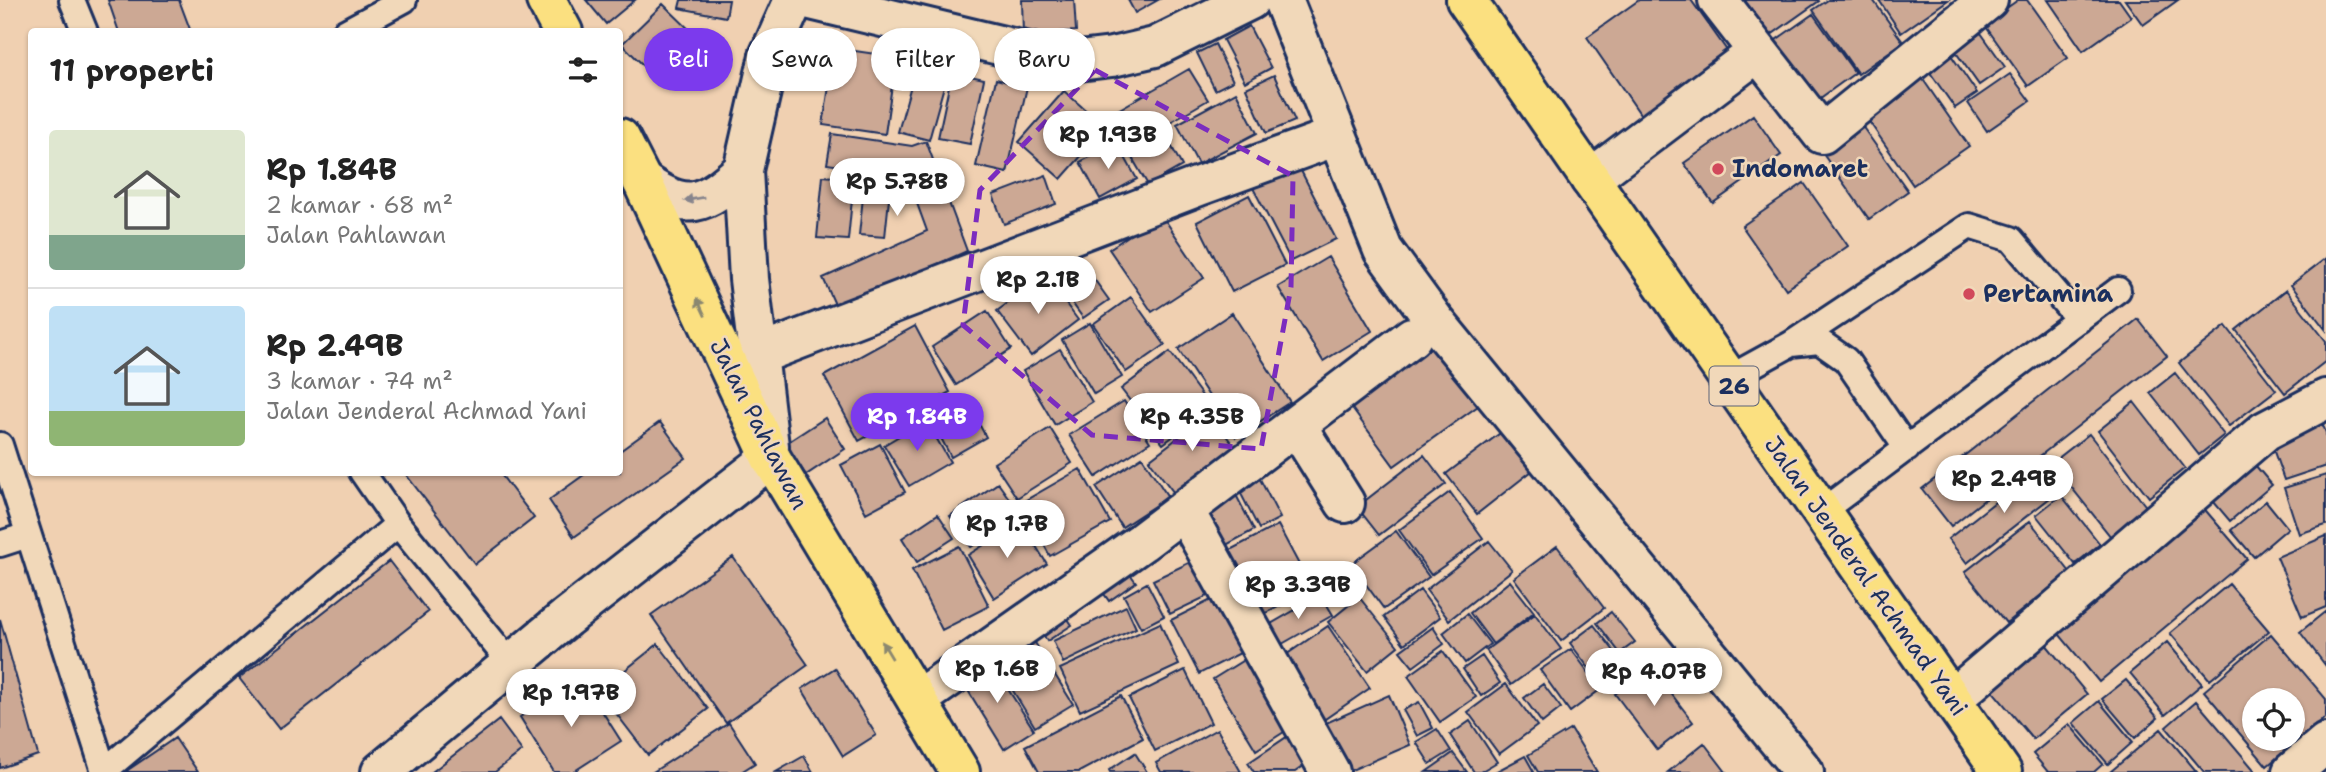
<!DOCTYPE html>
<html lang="id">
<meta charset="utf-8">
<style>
body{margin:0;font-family:"Shantell Sans",sans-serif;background:#f2f2f2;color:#222;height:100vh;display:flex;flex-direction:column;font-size:26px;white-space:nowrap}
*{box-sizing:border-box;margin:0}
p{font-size:23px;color:#767676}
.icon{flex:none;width:38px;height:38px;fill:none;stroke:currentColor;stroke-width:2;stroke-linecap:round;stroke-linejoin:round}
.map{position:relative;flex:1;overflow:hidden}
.panel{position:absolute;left:28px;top:28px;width:595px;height:448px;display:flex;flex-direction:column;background:#fff;border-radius:7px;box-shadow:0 2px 5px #0004}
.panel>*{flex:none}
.guide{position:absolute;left:644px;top:28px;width:665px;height:63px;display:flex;gap:14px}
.tools{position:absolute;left:2242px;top:688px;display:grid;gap:14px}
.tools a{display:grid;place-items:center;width:63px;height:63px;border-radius:50%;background:#fff;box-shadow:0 2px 5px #0004;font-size:35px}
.price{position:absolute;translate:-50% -60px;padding:0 16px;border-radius:24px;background:#fff;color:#222;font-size:23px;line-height:46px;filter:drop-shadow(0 2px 4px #0008)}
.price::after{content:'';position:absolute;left:50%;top:42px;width:21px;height:16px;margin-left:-10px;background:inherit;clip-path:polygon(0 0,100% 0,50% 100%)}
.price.active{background:#7c3aed;color:#fff}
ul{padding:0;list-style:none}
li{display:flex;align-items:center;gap:21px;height:175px;padding:0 21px}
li+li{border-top:2px solid #e0e0e0}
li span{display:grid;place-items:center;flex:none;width:196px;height:140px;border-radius:7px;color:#555}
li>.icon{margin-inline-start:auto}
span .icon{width:84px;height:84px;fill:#fffc;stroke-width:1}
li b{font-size:30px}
h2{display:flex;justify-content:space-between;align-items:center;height:84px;padding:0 21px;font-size:30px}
.pill{padding:0 24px;border-radius:32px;background:#fff;box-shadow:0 2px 5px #0004;font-size:24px;line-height:63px}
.pill.active{background:#7c3aed;color:#fff}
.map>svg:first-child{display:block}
.building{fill:#cca894;stroke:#1b2f5e;stroke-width:2;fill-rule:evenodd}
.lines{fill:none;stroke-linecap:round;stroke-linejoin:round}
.service-casing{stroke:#1b2f5e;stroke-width:30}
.minor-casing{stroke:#1b2f5e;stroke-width:44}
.tertiary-casing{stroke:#1b2f5e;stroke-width:44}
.secondary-casing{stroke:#1b2f5e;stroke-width:44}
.primary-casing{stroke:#1b2f5e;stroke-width:44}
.trunk-casing{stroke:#1b2f5e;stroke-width:44}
.service{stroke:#f1d8b9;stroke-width:24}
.minor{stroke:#f1d8b9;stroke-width:38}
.tertiary{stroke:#f1d8b9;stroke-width:38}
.secondary{stroke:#f1d8b9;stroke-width:38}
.primary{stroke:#fbe080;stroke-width:38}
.trunk{stroke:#fbe080;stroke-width:38}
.oneway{fill:#86848c}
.oneway2{fill:#8b886f}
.marked{fill:none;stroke:#7b2cbf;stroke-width:5;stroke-dasharray:14 9;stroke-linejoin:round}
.poi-dot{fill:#d1495b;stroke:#f1d8b9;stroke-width:2.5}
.labels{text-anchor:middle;stroke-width:5;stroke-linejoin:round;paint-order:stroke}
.shield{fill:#f1d8b9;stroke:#5b6279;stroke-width:2}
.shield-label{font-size:23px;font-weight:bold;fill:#1b2f5e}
.poi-label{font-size:24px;font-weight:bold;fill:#1b2f5e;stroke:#f1d8b9;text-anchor:start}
.street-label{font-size:24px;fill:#1b2f5e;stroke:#f1d8b9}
</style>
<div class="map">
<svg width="2326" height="772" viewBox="0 0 2326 772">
<rect width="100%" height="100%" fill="#f0d0b1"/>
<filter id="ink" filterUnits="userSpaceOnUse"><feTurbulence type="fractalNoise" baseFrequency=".0143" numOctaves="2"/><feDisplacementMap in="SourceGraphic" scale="14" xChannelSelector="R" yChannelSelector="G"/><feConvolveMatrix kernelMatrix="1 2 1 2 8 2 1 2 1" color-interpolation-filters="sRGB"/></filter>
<g filter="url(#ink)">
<path class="building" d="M108 0H179L191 32H119Z
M586 0H635L606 24Z
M681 0H729L726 17 679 8Z
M1022 0H1074L1076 31 1023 34Z
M1128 0H1158L1135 13Z
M1639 0H1691L1733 59 1645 121 1587 37Z
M1726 0H1818L1819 1 1757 45Z
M1828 0H1873L1903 42 1858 74 1813 10Z
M1879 0H1948L1901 33Z
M2018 0H2027L2068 58 2028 86 1984 24Z
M2048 0H2119L2131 17 2083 51Z
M2125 0H2178L2143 25Z
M663 4 697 37 656 78 622 44Z
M1813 14 1855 73 1805 109 1763 49Z
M1249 26 1271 68 1245 82 1223 40Z
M1981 33 2005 67 1979 85 1955 51Z
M1215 44 1233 81 1215 90 1197 53Z
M835 48 896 57 885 134 823 125Z
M1951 55 1977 93 1955 108 1929 71Z
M918 60 949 68 929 140 898 132Z
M1189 69 1208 100 1134 143 1116 111Z
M952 72 984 79 970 144 938 138Z
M2010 74 2030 101 1987 131 1968 103Z
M1274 75 1295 121 1266 133 1246 88Z
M1922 78 1969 146 1913 185 1866 117Z
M996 79 1027 87 1007 173 976 166Z
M1064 91 1106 128 1061 179 1019 142Z
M1236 92 1257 133 1198 164 1177 124Z
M1753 115 1781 155 1713 203 1684 163Z
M1862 126 1908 191 1869 219 1823 154Z
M832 134 912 146 926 141 967 251 837 309 823 278 927 231 907 176 827 164Z
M1166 136 1182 166 1148 185 1131 156Z
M1117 143 1137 179 1100 199 1080 162Z
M1298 165 1336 239 1291 261 1253 188Z
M1046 175 1056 204 1004 224 993 195Z
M823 176 854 179 848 240 817 238Z
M865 178 891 180 885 237 859 235Z
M1804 183 1848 246 1786 289 1742 226Z
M1249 195 1285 265 1232 292 1197 222Z
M1161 214 1204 278 1152 312 1109 249Z
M1328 257 1372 331 1323 361 1278 287Z
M2326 258V330L2291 285Z
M1086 268 1109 300 1083 318 1060 286Z
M1045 276 1078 320 1031 356 997 311Z
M2286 290 2326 341V361L2285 393 2236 330Z
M1131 297 1165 345 1126 372 1093 324Z
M987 311 1011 349 956 385 932 347Z
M1232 313 1290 402 1236 437 1178 349Z
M2138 319 2167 356 1951 526 1922 489Z
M1090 323 1122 377 1094 394 1062 340Z
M915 326 950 392 859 441 824 376Z
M2226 326 2276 390 2229 426 2179 363Z
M1429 339 1478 406 1394 466 1345 399Z
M1060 349 1092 402 1055 425 1023 371Z
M1170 352 1211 408 1163 444 1121 389Z
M2175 373 2224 435 2199 455 2150 393Z
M1124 401 1150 442 1096 477 1069 435Z
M2134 402 2185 468 2149 497 2098 431Z
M968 403 986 437 951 457 933 423Z
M1209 414 1235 447 1174 493 1149 460Z
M825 418 845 449 806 475 785 444Z
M926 420 950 462 909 486 884 445Z
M660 422 686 458 574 537 549 500 588 472H620V451Z
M2323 425 2326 433V466L2284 480 2271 443Z
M1050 428 1072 463 1017 498 994 463Z
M1507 428 1537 467 1477 514 1446 474Z
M2089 434 2148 509 2111 537 2052 463Z
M880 444 905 492 866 513 841 465Z
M1424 455 1446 484 1379 535 1357 507Z
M1142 457 1168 497 1122 527 1096 487Z
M2250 459 2272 485 2230 521 2208 495Z
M2041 466 2060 490 1967 563 1948 539Z
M1080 469 1110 522 1050 556 1021 503Z
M404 472H499L534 518 475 564Z
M2326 475V525L2299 534 2284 488Z
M1260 479 1280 518 1259 529 1239 490Z
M998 483 1020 514 971 547 950 516Z
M1234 491 1254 530 1217 550 1196 511Z
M1450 492 1483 538 1431 575 1399 530Z
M2061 495 2100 544 2075 564 2036 515Z
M2266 501 2288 528 2254 557 2231 530Z
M2201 505 2247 559 2099 682 2054 628Z
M938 514 954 538 917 562 902 538Z
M2030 521 2070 572 2006 623 1965 572Z
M1021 522 1047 564 994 598 968 555Z
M1278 525 1312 589 1263 615 1228 551Z
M1396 531 1429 577 1384 609 1351 564Z
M2326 536V607L2302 617 2277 557Z
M1489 541 1512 570 1449 620 1426 590Z
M959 546 989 606 942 630 912 570Z
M1557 546 1604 608 1561 641 1514 578Z
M733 557 808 665 726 723 651 615Z
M1201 557 1218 591 1170 614 1153 580Z
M389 561 428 612 279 729 239 678Z
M1121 562 1136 582 1109 601 1095 581Z
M1510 581 1534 612 1493 644 1470 613Z
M1147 583 1164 616 1141 628 1124 596Z
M2229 584 2269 631 2210 680 2170 633Z
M1420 590 1440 617 1404 644 1384 617Z
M1225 593 1252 647 1199 674 1171 620Z
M1321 595 1333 615 1275 648 1264 628Z
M1359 597 1398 646 1367 671 1328 622Z
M1126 606 1136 628 1063 663 1053 641Z
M1060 607 1072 625 1047 641 1036 623Z
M2326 611V666L2300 632Z
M1611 612 1635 642 1620 653 1597 623Z
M1467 614 1490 644 1465 663 1443 633Z
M1535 614 1561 649 1511 685 1486 650Z
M0 619 38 755 0 768Z
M1160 623 1179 665 1080 711 1060 669Z
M1594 625 1628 669 1604 688 1570 643Z
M1328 626 1370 688 1322 721 1280 659Z
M1433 627 1444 644 1413 667 1400 651Z
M1029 633 1073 704 1035 727 992 656Z
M2271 634 2326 699V717L2267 766 2204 691ZM2254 700H2292V738H2254Z
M2040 637 2087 694 2033 739 1985 682Z
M2167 642 2202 684 2165 715 2130 673Z
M658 644 708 709 648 755 599 691Z
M1571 649 1601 689 1570 712 1540 670Z
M1443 651 1476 697 1440 722 1408 676Z
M1255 653 1298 723 1256 750 1213 679Z
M1482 656 1500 683 1481 696 1463 669Z
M990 661 1034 730 1004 749 961 679Z
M1650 666 1693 722 1657 750 1615 694Z
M835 668 876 735 843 756 802 689Z
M1185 670 1211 723 1155 751 1129 698Z
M581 678 621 741 573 772H554L520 717Z
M2126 680 2158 718 2135 738 2102 699Z
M1506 684 1537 726 1499 754 1468 712Z
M1543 684 1561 708 1542 723 1524 698Z
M1389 695 1410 745 1347 772 1326 723Z
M1121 696 1143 738 1079 772H1039L1025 746Z
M2099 701 2133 742 2108 764 2073 723Z
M2196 701 2256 772H2204L2166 727Z
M1419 702 1433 728 1417 736 1403 710Z
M499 720 522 751 495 772H432Z
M1470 721 1497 762 1480 772H1474L1450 735Z
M729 723 755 763 741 772H653Z
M2069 724 2103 764 2094 772H2048L2033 754Z
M1217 729 1241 772H1161L1156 763Z
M1437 729 1451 751 1430 764 1416 742Z
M1571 729 1597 772H1538L1528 755Z
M2161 729 2197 772H2110Z
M1297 730 1315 758 1295 772H1254L1248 763Z
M175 738 198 772H125Z
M1704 743 1726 772H1668Z
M1135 753 1147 772H1110L1109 770Z
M1453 753 1467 772H1426Z
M804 756 813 772H776Z
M1525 756 1534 772H1495Z"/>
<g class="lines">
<defs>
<path id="service" d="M72 0 85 32
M345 32 404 0
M1791 344 1969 226 2011 239 2079 320
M1729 378 1791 344 1819 341 1846 360 1907 449
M0 445 104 771
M362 472 398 524
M1821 512 2118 290
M0 544 28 535
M103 772 398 524 511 664"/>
<path id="minor" d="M811 0 1070 62 1112 57 1155 47 1250 0
M1283 0 1383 250 1434 320 1804 772
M1718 0 1822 134 1988 0
M1590 179 1758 52
M758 355 1199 186 1337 136
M1296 425 1345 503
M1184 510 1330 772
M1952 699 2265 431 2326 399
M917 700 1142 542 1412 337
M2292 772 2326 743"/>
<path id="tertiary" d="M381 772 566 618 771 458"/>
<path id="secondary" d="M642 181C687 214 704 205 743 170
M769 446 749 279 743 170 769 56 794 0"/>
<path id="primary" d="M546 0 563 32
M620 138 642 181 771 458 960 772"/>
<path id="trunk" d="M1466 0 2002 772"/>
</defs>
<use href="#service" class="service-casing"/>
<use href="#minor" class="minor-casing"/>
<use href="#tertiary" class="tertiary-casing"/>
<use href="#secondary" class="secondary-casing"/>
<use href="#primary" class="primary-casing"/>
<use href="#trunk" class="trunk-casing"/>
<use href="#service" class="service"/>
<use href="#minor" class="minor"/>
<use href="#tertiary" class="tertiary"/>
<use href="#secondary" class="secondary"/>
<use href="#primary" class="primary"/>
<use href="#trunk" class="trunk"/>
</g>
<defs><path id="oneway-solid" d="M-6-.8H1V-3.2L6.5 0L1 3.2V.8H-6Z" transform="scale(1.75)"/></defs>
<use class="oneway" href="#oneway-solid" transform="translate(694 199) rotate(170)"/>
<g class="oneway2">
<use href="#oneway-solid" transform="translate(701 307) rotate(-115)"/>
<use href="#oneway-solid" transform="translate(887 650) rotate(-121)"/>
</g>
</g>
<path class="marked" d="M1095 70 1293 176 1291 287 1261 449 1092 435 963 325 980 190Z"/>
<g class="poi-dot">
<circle cx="1718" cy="169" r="7"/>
<circle cx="1969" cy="294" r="7"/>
</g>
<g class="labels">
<rect class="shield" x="1709.5" y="366.5" width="49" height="39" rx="5"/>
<g class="shield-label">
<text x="1734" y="394">26</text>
</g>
<g class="poi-label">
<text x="1732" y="177">Indomaret</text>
<text x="1983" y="302">Pertamina</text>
</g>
<g class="street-label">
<text transform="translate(759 424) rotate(63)" y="8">Jalan Pahlawan</text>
<text transform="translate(1866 576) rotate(55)" y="8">Jalan Jenderal Achmad Yani</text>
</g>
</g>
</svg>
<div class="tools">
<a><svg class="icon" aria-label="locate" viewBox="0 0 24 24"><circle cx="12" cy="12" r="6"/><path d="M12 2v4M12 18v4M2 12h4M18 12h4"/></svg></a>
</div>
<b class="price" style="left:1108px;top:171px">Rp 1.93B</b>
<b class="price" style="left:897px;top:218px">Rp 5.78B</b>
<b class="price" style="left:1038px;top:316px">Rp 2.1B</b>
<b class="price active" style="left:917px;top:453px">Rp 1.84B</b>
<b class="price" style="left:1192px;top:453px">Rp 4.35B</b>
<b class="price" style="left:2004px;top:515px">Rp 2.49B</b>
<b class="price" style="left:1007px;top:560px">Rp 1.7B</b>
<b class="price" style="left:1298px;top:621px">Rp 3.39B</b>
<b class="price" style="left:997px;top:705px">Rp 1.6B</b>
<b class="price" style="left:1654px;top:708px">Rp 4.07B</b>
<b class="price" style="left:571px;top:729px">Rp 1.97B</b>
<div class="guide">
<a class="pill active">Beli</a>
<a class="pill">Sewa</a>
<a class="pill">Filter</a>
<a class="pill">Baru</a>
</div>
<section class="panel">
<h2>11 properti<svg class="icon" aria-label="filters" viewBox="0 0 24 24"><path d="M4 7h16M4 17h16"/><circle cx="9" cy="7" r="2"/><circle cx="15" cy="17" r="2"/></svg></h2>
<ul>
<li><span style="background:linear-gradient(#dfe7d0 75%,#7fa58c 0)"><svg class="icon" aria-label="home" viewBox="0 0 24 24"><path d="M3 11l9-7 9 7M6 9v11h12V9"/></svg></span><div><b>Rp 1.84B</b><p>2 kamar · 68 m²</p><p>Jalan Pahlawan</p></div></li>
<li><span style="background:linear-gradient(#bfe0f5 75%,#8fb573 0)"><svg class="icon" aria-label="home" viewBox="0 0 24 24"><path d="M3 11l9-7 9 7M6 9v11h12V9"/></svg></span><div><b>Rp 2.49B</b><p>3 kamar · 74 m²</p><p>Jalan Jenderal Achmad Yani</p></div></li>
</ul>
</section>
</div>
